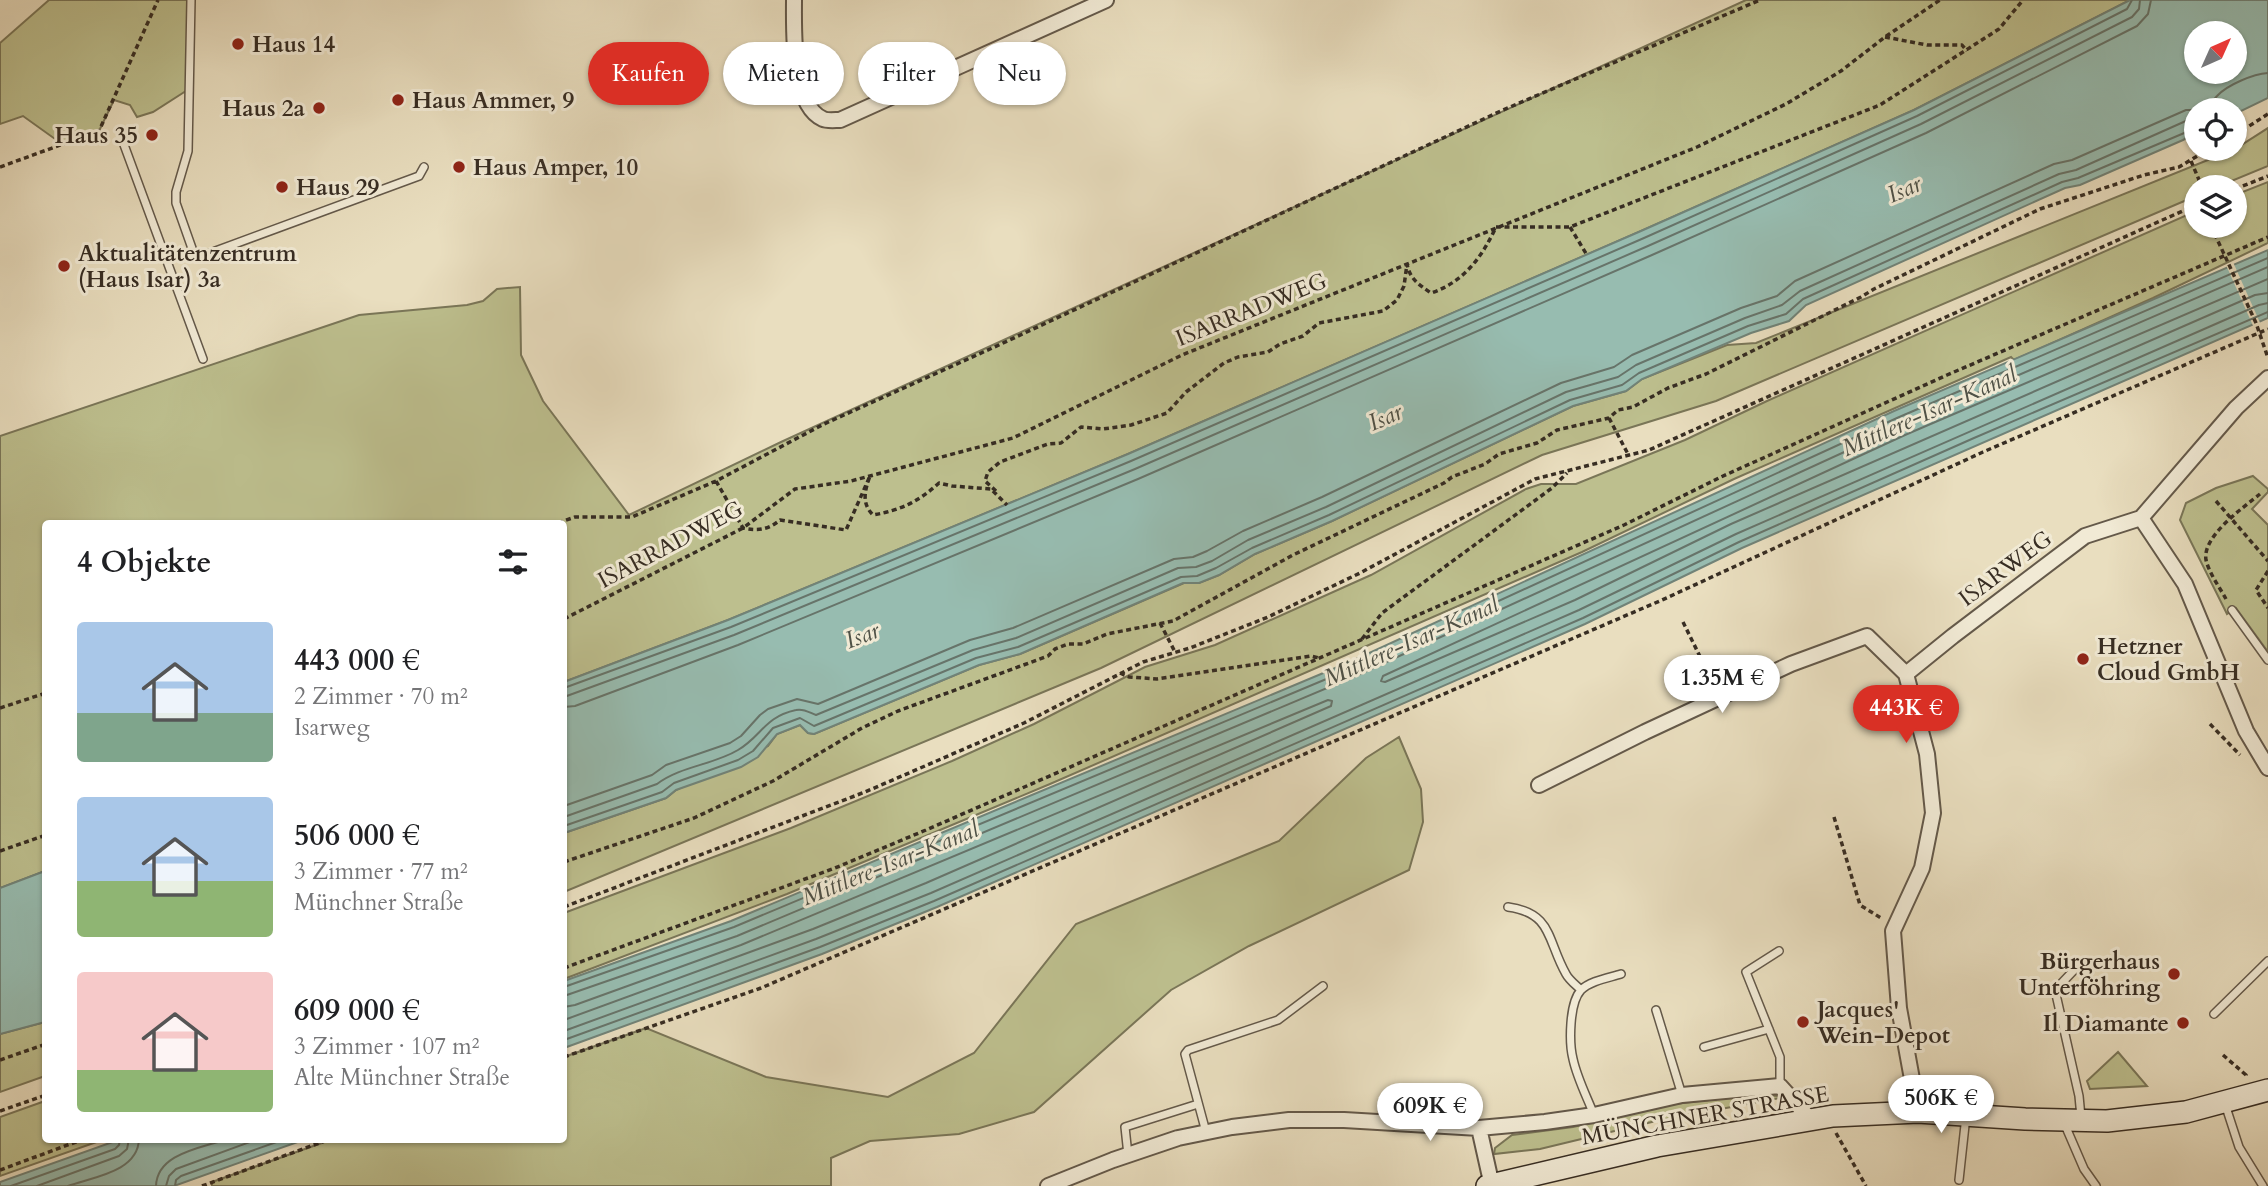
<!DOCTYPE html>
<html lang="de">
<meta charset="utf-8">
<style>
body{margin:0;font-family:Cardo,serif;background:#f2f2f2;color:#202124;height:100vh;display:flex;flex-direction:column;font-size:26px;white-space:nowrap}
*{box-sizing:border-box;margin:0}
p{font-size:23px;color:#757577}
.icon{flex:none;width:38px;height:38px;fill:none;stroke:currentColor;stroke-width:2;stroke-linecap:round;stroke-linejoin:round}
.map{position:relative;flex:1;overflow:hidden}
.panel{position:absolute;left:42px;top:520px;width:525px;height:623px;display:flex;flex-direction:column;background:#fff;border-radius:7px;box-shadow:0 2px 5px #0004}
.panel>*{flex:none}
.hud{position:absolute;left:588px;top:42px;width:665px;height:63px;display:flex;gap:14px}
.needle{width:46px;rotate:45deg}
.tools{position:absolute;left:2184px;top:21px;display:grid;gap:14px}
.tools a{display:grid;place-items:center;width:63px;height:63px;border-radius:50%;background:#fff;box-shadow:0 2px 5px #0004;font-size:35px}
.price{position:absolute;translate:-50% -60px;padding:0 16px;border-radius:24px;background:#fff;color:#222;font-size:23px;line-height:46px;filter:drop-shadow(0 2px 4px #0008)}
.price::after{content:'';position:absolute;left:50%;top:42px;width:21px;height:16px;margin-left:-10px;background:inherit;clip-path:polygon(0 0,100% 0,50% 100%)}
.price.selected{background:#d93025;color:#fff}
ul{padding:0;list-style:none}
li{display:flex;align-items:center;gap:21px;height:175px;padding:0 35px}
li span{display:grid;place-items:center;flex:none;width:196px;height:140px;border-radius:7px;color:#555}
li>.icon{margin-inline-start:auto}
span .icon{width:84px;height:84px;fill:#fffc;stroke-width:1}
li b{font-size:30px}
h2{display:flex;justify-content:space-between;align-items:center;height:84px;padding:0 35px;font-size:30px}
.pill{padding:0 24px;border-radius:32px;background:#fff;box-shadow:0 2px 5px #0004;font-size:24px;line-height:63px}
.pill.selected{background:#d93025;color:#fff}
.map>svg:first-child{display:block}
.green{fill:#bdbf8e;stroke:#7a7658;stroke-width:2}
.water{fill:#97bcb0;stroke:#718378;stroke-width:2;fill-rule:evenodd}
.pier{fill:#e9debf}
.lines{fill:none;stroke-linecap:round;stroke-linejoin:round}
.shore{stroke:#67746a;stroke-width:2}
.lane-casing{stroke:#64594a;stroke-width:10}
.street-casing{stroke:#64594a;stroke-width:18}
.secondary-casing{stroke:#372d23;stroke-width:24}
.path{stroke:#372d23;stroke-width:3.5;stroke-dasharray:5 3.5;stroke-linecap:butt}
.lane{stroke:#f1ead5;stroke-width:7}
.street{stroke:#f1ead5;stroke-width:14}
.secondary{stroke:#f1ead5;stroke-width:21}
.poi-dot{fill:#8f2418;stroke:#f1ead5;stroke-width:2.5}
.labels{text-anchor:middle;stroke-width:6;stroke-linejoin:round;paint-order:stroke}
.poi-label{font-size:23px;font-weight:bold;fill:#372d23;stroke:#f1ead5;text-anchor:start}
.street-label{font-size:23px;fill:#372d23;stroke:#f1ead5}
.water-label{font-size:24px;font-style:italic;fill:#4f5146;stroke:#f1ead5}
</style>
<div class="map">
<svg width="2268" height="1186" viewBox="0 0 2268 1186">
<rect width="100%" height="100%" fill="#e9debf"/>
<filter id="stains"><feTurbulence type="fractalNoise" baseFrequency=".00286" numOctaves="4"/><feColorMatrix values="0 0 0 0 .2 0 0 0 0 .09 0 0 0 0 .02 0 0 0 .5 -.17"/></filter>
<radialGradient id="worn" r=".72"><stop offset=".6" stop-color="#630" stop-opacity="0"/><stop offset="1" stop-color="#630" stop-opacity=".3"/></radialGradient>
<path class="green" d="M49 0H191L189 89 153 112 137 117 130 105 114 100 99 131 62 144 23 116 0 124V43Z
M1746 0H2130L1914 110 1641 231 1128 454 728 620 564 682V523H46L45 871 0 888V436L359 315 467 305 483 301 497 289 520 287 521 355 543 401 629 515 781 442Z
M2268 128V166L2217 187H2196V196L1716 401 1542 455 1101 668 564 892V833L666 798 676 790 768 746 777 734 800 725 808 733 814 734 979 665 1020 654 1184 583H1199L1219 575 1255 554 1332 521 1573 406 1626 391 1642 379 1727 345 1756 343 2235 149Z
M2268 182V243L2153 298 2014 360 2011 357 1734 479 1582 552 1050 784 787 894 564 979V913L791 828 952 761 1034 724 1145 667 1215 645 1371 575 1526 489 1541 484H1576L1685 440 1767 401 2196 211V226H2235V195Z
M2253 476 2268 489V492L2252 509 2268 525V652L2236 608 2227 614 2180 520 2186 503 2216 488Z
M1399 737 1421 789 1423 822 1409 870 1249 946 1171 990 1034 1112 959 1134 870 1141 831 1158V1186H212V1182L333 1139H564V1057L646 1028 766 1077 888 1097 974 1053 1076 924 1279 841 1366 758Z
M45 1022V1076L0 1092V1034Z
M2118 1052 2147 1086 2090 1089 2087 1081Z
M1753 1095 1780 1096V1098L1656 1121 1540 1149 1494 1154 1495 1148 1512 1135 1573 1127 1674 1104Z
M45 1101 46 1139H105L0 1176V1117Z"/>
<path class="water" d="M2130 0H2268V98L2235 114V110H2196V133L2183 140 2080 185 2065 188 1806 305 1789 321 1751 333 1642 379 1626 391 1573 406 1332 521 1255 554 1219 575 1199 583H1183L1020 654 979 665 814 734 808 733 800 725 777 734 758 757 741 767 676 790 666 798 564 833V682L728 620 1128 454 1641 231 1914 110ZM2235 33V72H2196V33Z
M2268 250V318L1742 548 1585 624 937 907 822 954 564 1048V981L731 921 1352 661 1894 411Z
M45 871V1022L0 1034V888Z
M121 1139H306L174 1186H0V1182Z"/>
<path class="pier" d="M2233 262 2261 325 2254 328 2226 265Z"/>
<g class="lines">
<path class="shore" d="M2208 110C2210 106 2213 100 2217 96 2227 85 2253 74 2268 73
M2268 279 1905 435 1383 676 1381 681 1385 682 1575 600 1731 524 2255 295 2268 293
M564 688 731 627 1131 461 1644 238 1917 116 2127 9 2132 0
M564 697 734 635 1135 469 1648 246 1921 124 2132 17 2139 9 2140 0
M564 707 575 706 738 645 1138 479 1652 255 1926 133 2137 26 2148 14 2151 0
M564 806 652 775 666 765 730 743 741 736 760 715 768 709 797 699 818 704 970 640 1013 628 1174 559 1193 557 1207 551 1243 531 1322 497 1561 383 1614 367 1632 355 1741 308 1777 296 1795 281 2054 164 2072 160 2186 110H2205
M564 817 657 784C681 766 713 765 738 750 762 736 764 717 796 710 804 708 810 713 816 715L973 650 1016 638 1178 568 1196 567 1212 561 1248 540 1326 507 1566 392 1618 377 1636 365 1745 318 1782 305 1800 291 2059 174 2076 170 2188 120 2196 119
M564 826 662 792 674 783 738 760 753 751 773 728 800 718 814 726 976 658 1018 647 1181 577 1197 576 1216 568 1252 548 1329 515 1570 400 1622 385 1639 373 1748 326 1786 314 1803 299 2062 182 2078 178 2196 128
M564 987 734 927 1355 667 1897 418 2268 258
M564 996 737 936 1358 675 1901 426 2268 267
M564 1007 575 1005 741 945 1328 700 1332 701 1331 706 926 883 813 929 564 1020
M564 1031 816 939 931 893 1579 610 1736 534 2259 305 2268 303
M564 1040 820 947 934 901 1583 618 1739 542 1974 438 2268 312
M11 1186 115 1149 119 1145 120 1139
M37 1186 119 1156 127 1149 129 1139
M68 1186C93 1177 138 1172 139 1139
M156 1186C157 1153 202 1148 227 1139
M166 1186 169 1176 176 1169 258 1139
M175 1186 176 1180 181 1176 285 1139"/>
<defs>
<path id="lane" d="M191 0 188 151 176 192V203L194 254 202 256 419 176 424 167
M123 142 203 359
M2232 610 2268 660
M1508 907C1553 913 1547 941 1566 974 1569 980 1576 985 1581 990
M1779 951 1746 972 1780 1057V1086
M2077 967 2055 990 2079 1096 2081 1117
M1656 1010 1682 1095
M2214 1014 2268 961
M1704 1047 1769 1029
M2225 1104 2239 1147 2263 1186
M1594 1115C1587 1097 1577 1078 1573 1059 1569 1043 1569 1003 1581 990 1590 981 1608 978 1621 974
M2065 1125 2084 1169 2096 1186
M1206 1132 1185 1054 1188 1050 1278 1020 1323 986
M1128 1155 1125 1127 1198 1104
M1959 1180 1966 1116"/>
<path id="street" d="M794 0C794 29 791 105 823 119 827 121 835 120 840 120L1106 0
M2268 378 2236 408 2141 518 2185 584 2246 731 2268 768
M1539 785 1645 732 1791 664 1867 636 1906 674
M1918 1112 1899 1008 1893 931 1922 868 1933 813 1927 754 1906 674 1953 636 2085 536 2141 518
M1479 1128 1492 1186
M1048 1186 1113 1160 1178 1138 1232 1127 1289 1120H1344L1479 1128 1545 1122 1594 1115 1682 1095 1780 1086 1811 1120"/>
<path id="secondary" d="M1487 1186 1657 1146 1833 1116 1918 1112 2025 1119 2107 1121 2186 1112 2268 1090"/>
</defs>
<use href="#lane" class="lane-casing"/>
<use href="#street" class="street-casing"/>
<use href="#secondary" class="secondary-casing"/>
<path class="path" d="M1885 37 1927 45H1962L1967 51
M2235 135 2268 114
M2191 161 2202 187
M0 167 99 131 158 0
M2235 189 2268 176
M2211 226 2256 323 2268 358
M1570 227 1587 255
M1609 418 1629 456
M716 481 743 528C758 531 768 530 780 520L846 530 870 476C865 490 861 503 873 515 901 510 918 502 939 483L952 486 991 489 1007 505
M996 491 985 481 988 472 1000 462 1048 444 1061 443 1081 427 1103 429 1131 425 1167 413 1186 392 1224 363 1238 357 1268 352 1280 344 1303 336 1319 323 1383 311 1397 300 1404 286 1407 264C1410 279 1418 284 1431 293 1464 282 1482 257 1496 227H1570L1880 105 1999 29 2023 0
M2216 501 2268 561
M558 523 575 517H632L716 481 824 424 1001 344 1503 110 1760 0
M2268 571 2256 590 2268 608
M2226 599C2220 588 2209 573 2206 560 2202 536 2243 508 2260 494
M564 619 743 528 795 489 851 481 1013 438 1182 355 1697 147 1786 104 1841 71 1885 37 1940 0
M1683 622 1714 685
M1160 623 1175 652
M1362 639 1382 613 1552 488 1567 473
M1120 673 1129 677 1157 679 1311 656 1319 658
M0 708 46 693
M2210 724 2240 755
M1834 817 1860 905 1881 918
M0 851 46 835
M564 862 694 818 773 781 862 728 898 711 1048 656 1055 649 1068 644H1083L1107 634 1173 621 1293 555 1444 483 1452 477 1485 464 1499 454 1537 443 1557 430 1609 418 1618 410 1633 407 1668 388 1706 374 1861 297 1874 289 2040 209 2144 175 2179 167 2209 149
M564 907 865 792 1024 723 1143 662 1190 648 1268 617 1360 573 1535 479 1649 450 2196 205
M564 968 835 868 926 830 1624 525 1721 477 1947 375 2268 237
M2223 1055 2246 1075 2245 1077
M564 1057 761 988 1662 600 1983 452 2268 329
M0 1060 46 1044
M0 1111 46 1095
M1836 1133 1866 1186
M0 1170 84 1139
M202 1186 330 1139"/>
<use href="#lane" class="lane"/>
<use href="#street" class="street"/>
<use href="#secondary" class="secondary"/>
</g>
<g class="poi-dot">
<circle cx="238" cy="44" r="7"/>
<circle cx="398" cy="100" r="7"/>
<circle cx="319" cy="108" r="7"/>
<circle cx="152" cy="135" r="7"/>
<circle cx="459" cy="167" r="7"/>
<circle cx="282" cy="187" r="7"/>
<circle cx="64" cy="266" r="7"/>
<circle cx="2083" cy="659" r="7"/>
<circle cx="2174" cy="974" r="7"/>
<circle cx="1803" cy="1022" r="7"/>
<circle cx="2183" cy="1023" r="7"/>
</g>
<g class="labels">
<g class="poi-label">
<text x="252" y="52">Haus 14</text>
<text x="412" y="108">Haus Ammer, 9</text>
<text x="305" y="116" text-anchor="end">Haus 2a</text>
<text x="138" y="143" text-anchor="end">Haus 35</text>
<text x="473" y="175">Haus Amper, 10</text>
<text x="296" y="195">Haus 29</text>
<text x="78" y="261">Aktualitätenzentrum<tspan x="78" dy="26">(Haus Isar) 3a</tspan></text>
<text x="2097" y="654">Hetzner<tspan x="2097" dy="26">Cloud GmbH</tspan></text>
<text x="2160" y="969" text-anchor="end">Bürgerhaus<tspan x="2160" dy="26">Unterföhring</tspan></text>
<text x="1817" y="1017">Jacques'<tspan x="1817" dy="26">Wein-Depot</tspan></text>
<text x="2169" y="1031" text-anchor="end">Il Diamante</text>
</g>
<g class="street-label">
<text transform="translate(1251 309) rotate(-22)" y="8">ISARRADWEG</text>
<text transform="translate(670 544) rotate(-28)" y="8">ISARRADWEG</text>
<text transform="translate(2005 568) rotate(-37)" y="8">ISARWEG</text>
<text transform="translate(1705 1115) rotate(-10)" y="8">MÜNCHNER STRASSE</text>
</g>
<g class="water-label">
<text transform="translate(1904 189) rotate(-24)" y="8">Isar</text>
<text transform="translate(1929 411) rotate(-24)" y="8">Mittlere-Isar-Kanal</text>
<text transform="translate(1385 417) rotate(-24)" y="8">Isar</text>
<text transform="translate(862 635) rotate(-21)" y="8">Isar</text>
<text transform="translate(1411 641) rotate(-24)" y="8">Mittlere-Isar-Kanal</text>
<text transform="translate(890 863) rotate(-22)" y="8">Mittlere-Isar-Kanal</text>
</g>
</g>
<rect width="100%" height="100%" filter="url(#stains)"/>
<rect width="100%" height="100%" fill="url(#worn)"/>
</svg>
<div class="tools">
<a><svg class="needle" viewBox="-14 -14 28 28"><path d="M0-13l5 13h-10z" fill="#e53935"/><path d="M0 13l5-13h-10z" fill="#757577"/></svg></a>
<a><svg class="icon" aria-label="locate" viewBox="0 0 24 24"><circle cx="12" cy="12" r="6"/><path d="M12 2v4M12 18v4M2 12h4M18 12h4"/></svg></a>
<a><svg class="icon" aria-label="layers" viewBox="0 0 24 24"><path d="M12 4l9 5-9 5-9-5zM3 14l9 5 9-5"/></svg></a>
</div>
<b class="price" style="left:1722px;top:715px">1.35M €</b>
<b class="price selected" style="left:1906px;top:745px">443K €</b>
<b class="price" style="left:1941px;top:1135px">506K €</b>
<b class="price" style="left:1430px;top:1143px">609K €</b>
<div class="hud">
<a class="pill selected">Kaufen</a>
<a class="pill">Mieten</a>
<a class="pill">Filter</a>
<a class="pill">Neu</a>
</div>
<section class="panel">
<h2>4 Objekte<svg class="icon" aria-label="filters" viewBox="0 0 24 24"><path d="M4 7h16M4 17h16"/><circle cx="9" cy="7" r="2"/><circle cx="15" cy="17" r="2"/></svg></h2>
<ul>
<li><span style="background:linear-gradient(#a9c7e8 65%,#7fa58c 0)"><svg class="icon" aria-label="home" viewBox="0 0 24 24"><path d="M3 11l9-7 9 7M6 9v11h12V9"/></svg></span><div><b>443 000 €</b><p>2 Zimmer · 70 m²</p><p>Isarweg</p></div></li>
<li><span style="background:linear-gradient(#a9c7e8 60%,#8fb573 0)"><svg class="icon" aria-label="home" viewBox="0 0 24 24"><path d="M3 11l9-7 9 7M6 9v11h12V9"/></svg></span><div><b>506 000 €</b><p>3 Zimmer · 77 m²</p><p>Münchner Straße</p></div></li>
<li><span style="background:linear-gradient(#f6c9c9 70%,#8fb573 0)"><svg class="icon" aria-label="home" viewBox="0 0 24 24"><path d="M3 11l9-7 9 7M6 9v11h12V9"/></svg></span><div><b>609 000 €</b><p>3 Zimmer · 107 m²</p><p>Alte Münchner Straße</p></div></li>
</ul>
</section>
</div>
